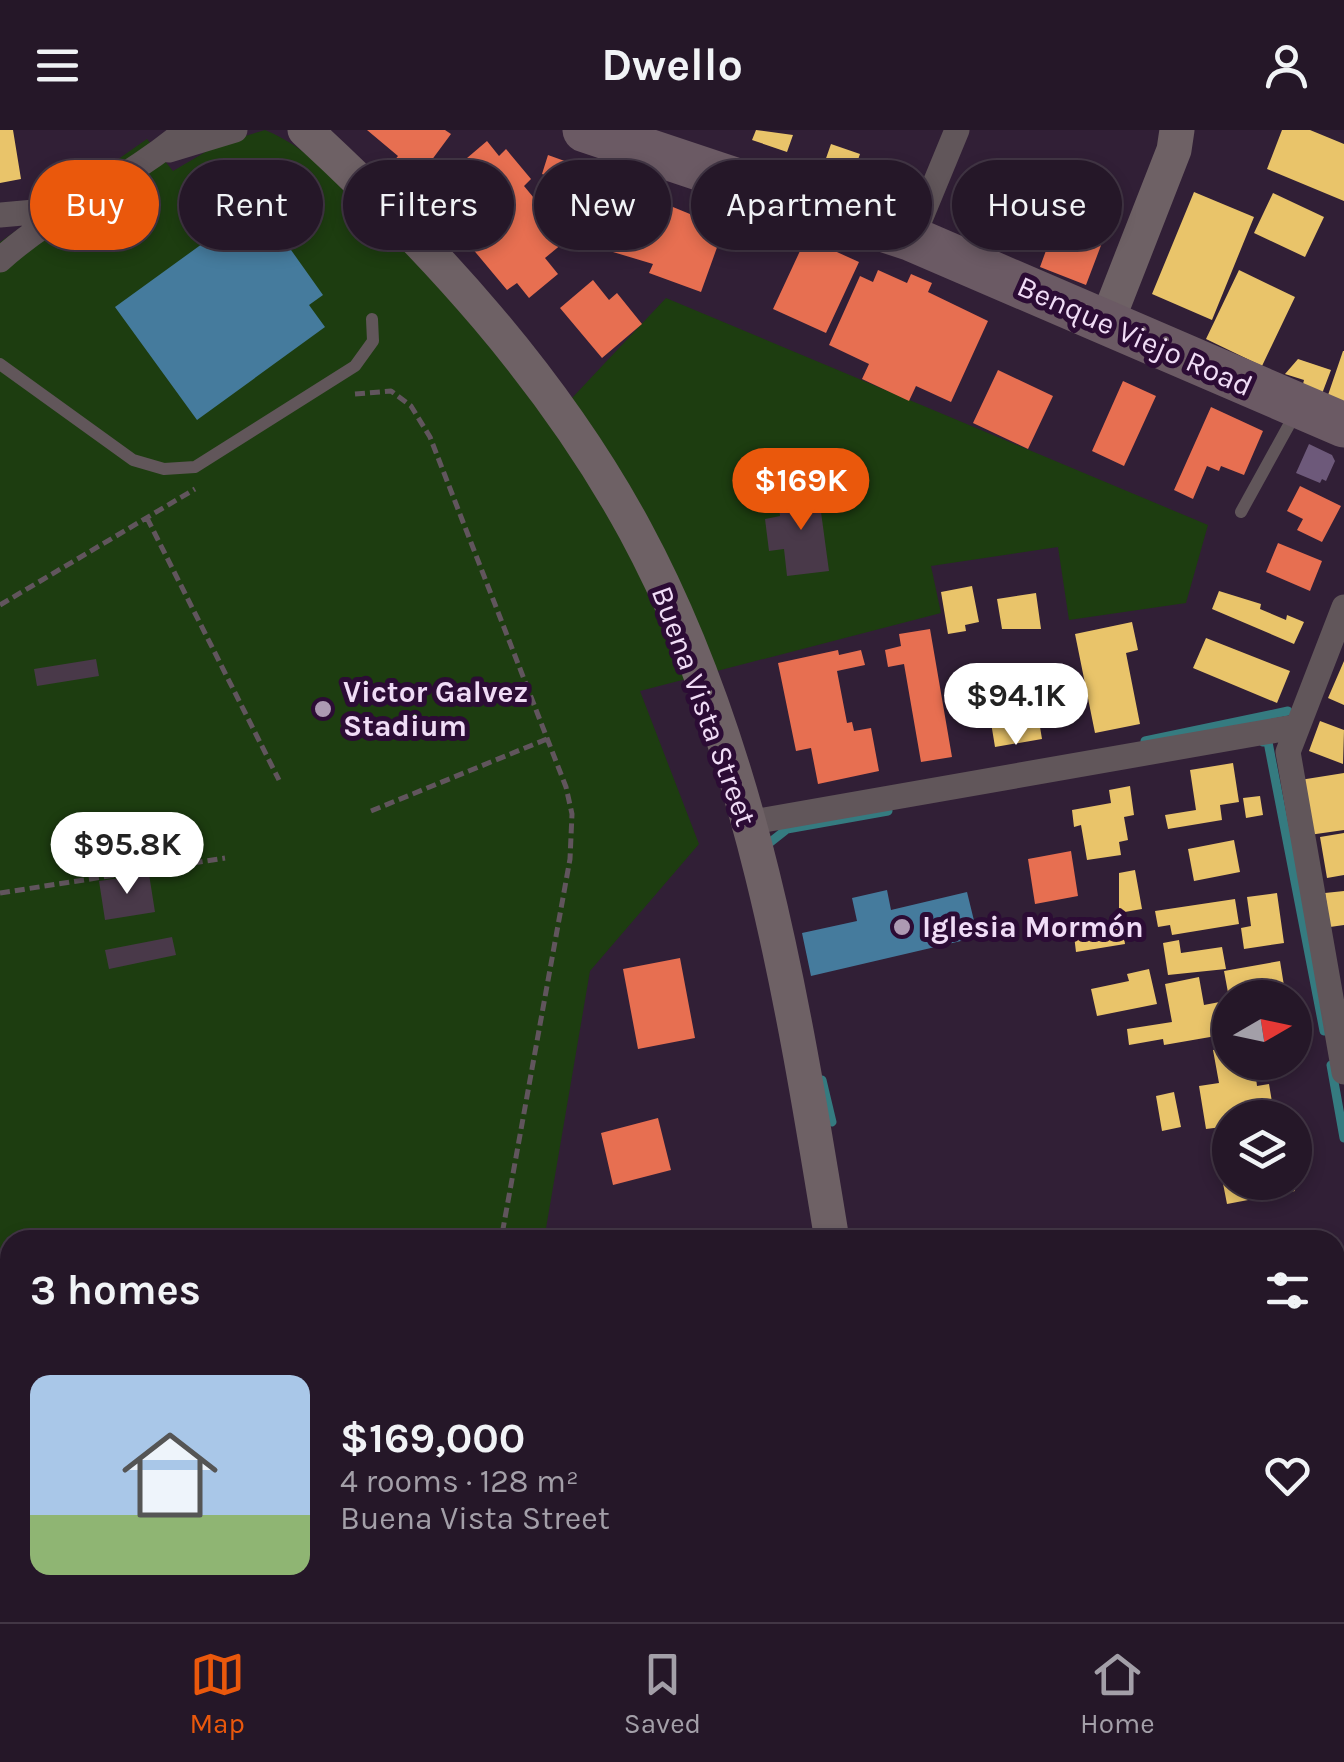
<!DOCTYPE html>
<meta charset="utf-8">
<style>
body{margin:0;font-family:Karla,sans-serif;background:#312434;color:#f1f3f6;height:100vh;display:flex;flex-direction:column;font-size:38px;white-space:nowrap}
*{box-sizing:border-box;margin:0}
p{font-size:32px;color:#a39fa8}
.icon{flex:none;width:55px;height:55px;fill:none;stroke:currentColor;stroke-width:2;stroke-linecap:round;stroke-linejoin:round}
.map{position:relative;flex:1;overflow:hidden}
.sheet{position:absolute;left:0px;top:1100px;width:1345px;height:392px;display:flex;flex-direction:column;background:#251728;border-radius:30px 30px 0 0;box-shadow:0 5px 15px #0003,0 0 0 2px #423645}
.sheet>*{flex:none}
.top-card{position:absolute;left:30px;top:30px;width:1285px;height:90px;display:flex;gap:20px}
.needle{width:65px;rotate:81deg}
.tools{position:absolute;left:1212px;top:850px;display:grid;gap:20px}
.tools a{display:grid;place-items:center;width:100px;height:100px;border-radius:50%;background:#251728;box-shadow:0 5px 15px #0003,0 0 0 2px #423645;font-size:50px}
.price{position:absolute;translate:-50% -85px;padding:0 22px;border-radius:35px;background:#fff;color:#222;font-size:32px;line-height:65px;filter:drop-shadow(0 2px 5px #0008)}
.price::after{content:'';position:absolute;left:50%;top:60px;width:30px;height:22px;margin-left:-15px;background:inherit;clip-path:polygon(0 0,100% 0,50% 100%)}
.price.active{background:#ea580c;color:#fff}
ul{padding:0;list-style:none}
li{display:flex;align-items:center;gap:30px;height:250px;padding:0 30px}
li span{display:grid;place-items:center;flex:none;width:280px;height:200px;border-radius:20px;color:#555}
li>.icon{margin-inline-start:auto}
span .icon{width:120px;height:120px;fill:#fffc;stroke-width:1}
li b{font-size:42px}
h2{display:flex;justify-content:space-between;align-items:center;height:120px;padding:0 30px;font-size:42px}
.chip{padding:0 35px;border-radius:45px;background:#251728;box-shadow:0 5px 15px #0003,0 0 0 2px #423645;font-size:35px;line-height:90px}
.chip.active{background:#ea580c;color:#fff}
header{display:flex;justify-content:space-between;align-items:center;height:130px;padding:0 30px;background:#251728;font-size:45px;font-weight:700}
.dock{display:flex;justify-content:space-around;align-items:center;height:140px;border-top:2px solid #423645;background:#251728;font-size:28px;color:#a39fa8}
.dock a{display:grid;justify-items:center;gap:5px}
.dock .active{color:#ea580c}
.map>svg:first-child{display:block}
.green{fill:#1d3d10}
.homes{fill:#e9c46a}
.shops{fill:#e76f51}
.offices{fill:#6d597a}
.public{fill:#457b9d}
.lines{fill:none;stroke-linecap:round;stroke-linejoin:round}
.stream{stroke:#357b80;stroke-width:9}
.building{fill:#493949}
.path{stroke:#61555d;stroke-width:5;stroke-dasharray:10 5;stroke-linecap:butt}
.lane{stroke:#61565a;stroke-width:12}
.street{stroke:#61565a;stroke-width:25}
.secondary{stroke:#6e6165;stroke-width:35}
.highway{stroke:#6b5a64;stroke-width:45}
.poi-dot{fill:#ad9ab3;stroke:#2c0c35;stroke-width:4}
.labels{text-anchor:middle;stroke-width:10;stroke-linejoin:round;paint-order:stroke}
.street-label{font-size:30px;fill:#f0dcf6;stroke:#2c0c35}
.poi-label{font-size:30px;font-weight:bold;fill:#f0dcf6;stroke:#2c0c35;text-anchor:start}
</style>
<header><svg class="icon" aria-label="menu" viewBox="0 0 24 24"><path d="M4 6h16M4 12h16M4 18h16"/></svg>Dwello<svg class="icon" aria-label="person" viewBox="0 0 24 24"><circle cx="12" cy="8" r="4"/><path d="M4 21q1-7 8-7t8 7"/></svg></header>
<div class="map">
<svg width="1344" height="1492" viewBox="0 0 1344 1492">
<rect width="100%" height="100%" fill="#311f36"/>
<path class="green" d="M265 0C306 17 335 47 360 82L390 48 572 268 666 168 1208 395 1186 473 1069 490 1058 417 931 436 941 483 640 561 699 714 590 841 544 1110H10V1482H585L586 1492H0V112L147 9 173 41 219 14Z"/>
<path class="homes" d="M0 0H13L21 49 0 53Z
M756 0 793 5 787 22 752 10Z
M1282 0H1310L1344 14V71L1267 39Z
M831 14 860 24 845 67 816 57Z
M980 38 1015 53 998 97 962 82Z
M1194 62 1254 87 1212 190 1152 164Z
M1273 63 1324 87 1305 127 1254 103Z
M1239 140 1295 167 1262 236 1206 209Z
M1343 221H1344V273L1327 268Z
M1298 229 1331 240 1320 269 1301 262 1304 250 1285 244Z
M972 456 979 492 965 495 966 501 948 504 941 462Z
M1219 461 1261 474 1260 479 1286 490 1287 485 1304 492 1294 514 1212 479Z
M1036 463 1041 499H1002L997 469Z
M1132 492 1138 520 1126 523 1140 594 1095 603 1075 504Z
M1206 508 1290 541 1277 573 1193 538Z
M1344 531V575L1328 568Z
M1030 536 1042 609 995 617 985 556 1012 551 1010 540Z
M1320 591 1344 600 1343 634 1309 621Z
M1233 633 1239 672 1220 675 1222 690 1168 699 1165 685 1196 680 1190 640Z
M1344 643V700L1309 705 1300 650Z
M1130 656 1134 685 1124 687 1128 710 1119 712 1121 725 1087 730 1081 695 1074 697 1072 680 1111 673 1109 660Z
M1260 666 1263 685 1246 688 1243 668Z
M1344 703V745L1327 748 1320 707Z
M1234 710 1240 742 1194 751 1188 719Z
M1135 740 1142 779 1119 783V743Z
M1344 761V795L1330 797 1325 763Z
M1277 763 1284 813 1244 819 1241 798 1251 796 1247 767Z
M1235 769 1239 794 1172 805 1170 795 1158 797 1155 781Z
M1121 789 1125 814 1076 822 1073 797Z
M1179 810 1181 823 1222 817 1226 839 1168 845 1163 813Z
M1280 831 1286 868H1229L1224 841Z
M1149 839 1157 874 1097 886 1091 859 1129 851 1127 844Z
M1199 847 1204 875 1230 870V897L1215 899 1216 906 1164 915 1163 909 1129 915 1127 899 1172 892 1165 854Z
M1230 917V932H1254L1257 956 1269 954 1272 972 1260 973 1262 988H1230V996L1206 999 1199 956 1219 953 1213 920Z
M1174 962 1181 997 1162 1001 1156 966Z
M1230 1036V1052H1293L1295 1061 1227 1074 1220 1038Z
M1344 1239V1290L1335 1292V1241Z
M1205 1482H1247L1248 1492H1207Z"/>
<path class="shops" d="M367 0H445L451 4 414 54 390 36 398 26Z
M487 11 499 26 506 19 531 49 524 56 568 109 545 128 558 144 529 168 517 153 507 160 426 63Z
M548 25 598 43 594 53 632 67 634 61 724 98 701 162 649 143 653 134 573 110 585 78 562 70 568 54 542 44Z
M1063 74 1111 89 1086 155 1040 137Z
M806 108 859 132 826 203 773 179Z
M878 140 907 153 911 144 932 153 928 162 988 191 951 272 916 256 909 271 862 249 869 234 829 215 860 146 873 152Z
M593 150 609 170 617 163 642 194 602 228 560 178Z
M998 240 1053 266 1028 319 973 293Z
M1123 251 1156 266 1124 336 1092 321Z
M1211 277 1263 301 1244 345 1221 336 1219 341 1207 336 1193 369 1174 360Z
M1300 356 1341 376 1322 412 1297 400 1303 389 1287 381Z
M1278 413 1322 431 1310 461 1266 442Z
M930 499 952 627 921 632 904 534 888 537 885 520 901 516 899 504Z
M838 520 839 525 861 520 865 535 837 541 847 593 852 592 854 601 871 598 879 641 818 654 811 618 796 621 778 533Z
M1071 721 1078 766 1035 774 1028 729Z
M680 828 695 908 638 919 623 839Z
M658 988 671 1040 613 1055 601 1003Z
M1123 1482H1157L1159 1491 1125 1492Z"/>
<path class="offices" d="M1309 314 1332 325 1335 331 1326 351 1322 349 1320 353 1296 343Z"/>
<path class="public" d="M242 85 258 108 274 96 323 165 309 175 325 197 197 290 115 177Z
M887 760 891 780 967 762 978 807 811 846 802 803 857 791 852 768Z"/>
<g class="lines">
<path class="stream" d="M1145 611 1288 581
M1263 612H1268L1324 901
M769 721 768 714 787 699 888 681
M1331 935 1344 1008
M822 950 832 992"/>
</g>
<path class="building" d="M829 361 832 381 821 382 829 441 787 446 784 419 769 421 765 389 780 386 778 368Z
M96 529 99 546 37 556 34 539Z
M149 744 155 782 105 790 99 751Z
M172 807 176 825 109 839 105 820Z"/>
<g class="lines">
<path class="path" d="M355 264 391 261 411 276 430 307 566 657 572 684 570 729 501 1110
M147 388 279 650
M0 475 195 359
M371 681 547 609
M0 763 225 728
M0 1278 10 1279"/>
<path class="lane" d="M0 234 133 330 164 339 195 337 355 236 373 211 372 189
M1241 382 1295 284"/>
<path class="street" d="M169 20 235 0
M0 85 68 79
M912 109 957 0
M0 130C56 79 129 50 186 0
M1344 477 1288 622 1344 942
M747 693 1294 597"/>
<path class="secondary" d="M305 0C432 117 552 247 635 400 752 616 793 871 832 1110
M1106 194 1174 20 1177 0
M893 1482 895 1492"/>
<path class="highway" d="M585 0 912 109 1344 295"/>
</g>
<g class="poi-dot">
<circle cx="323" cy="579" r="10"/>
<circle cx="902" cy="797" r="10"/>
</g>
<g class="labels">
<g class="street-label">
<text transform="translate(1135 206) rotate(24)" y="10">Benque Viejo Road</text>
<text transform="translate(704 576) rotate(70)" y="10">Buena Vista Street</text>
</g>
<g class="poi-label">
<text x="343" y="572">Victor Galvez<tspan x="343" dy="34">Stadium</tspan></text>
<text x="922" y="807">Iglesia Mormón</text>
</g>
</g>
</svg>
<div class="tools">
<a><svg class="needle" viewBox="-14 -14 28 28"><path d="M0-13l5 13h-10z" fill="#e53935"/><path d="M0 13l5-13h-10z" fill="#a39fa8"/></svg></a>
<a><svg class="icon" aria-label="layers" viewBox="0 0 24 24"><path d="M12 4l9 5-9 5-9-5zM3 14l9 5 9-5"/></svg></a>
</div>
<b class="price active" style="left:801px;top:403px">$169K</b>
<b class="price" style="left:1016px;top:618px">$94.1K</b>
<b class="price" style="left:127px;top:767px">$95.8K</b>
<div class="top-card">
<a class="chip active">Buy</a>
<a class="chip">Rent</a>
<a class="chip">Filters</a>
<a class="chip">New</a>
<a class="chip">Apartment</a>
<a class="chip">House</a>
</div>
<section class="sheet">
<h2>3 homes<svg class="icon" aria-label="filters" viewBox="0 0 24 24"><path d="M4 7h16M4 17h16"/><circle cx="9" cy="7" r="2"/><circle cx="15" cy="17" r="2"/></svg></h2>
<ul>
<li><span style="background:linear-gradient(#a9c7e8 70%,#8fb573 0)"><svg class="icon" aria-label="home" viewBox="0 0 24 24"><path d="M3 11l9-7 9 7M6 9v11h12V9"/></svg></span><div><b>$169,000</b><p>4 rooms · 128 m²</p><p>Buena Vista Street</p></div><svg class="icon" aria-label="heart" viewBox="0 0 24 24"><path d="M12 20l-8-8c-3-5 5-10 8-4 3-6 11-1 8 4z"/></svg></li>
</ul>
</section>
</div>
<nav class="dock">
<a class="active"><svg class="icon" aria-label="map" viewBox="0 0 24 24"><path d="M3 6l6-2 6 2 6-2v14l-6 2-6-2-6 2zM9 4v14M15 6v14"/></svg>Map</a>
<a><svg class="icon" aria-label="saved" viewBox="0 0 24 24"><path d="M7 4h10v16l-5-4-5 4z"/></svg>Saved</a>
<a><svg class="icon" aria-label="home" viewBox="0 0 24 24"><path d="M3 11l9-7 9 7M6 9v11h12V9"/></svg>Home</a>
</nav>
